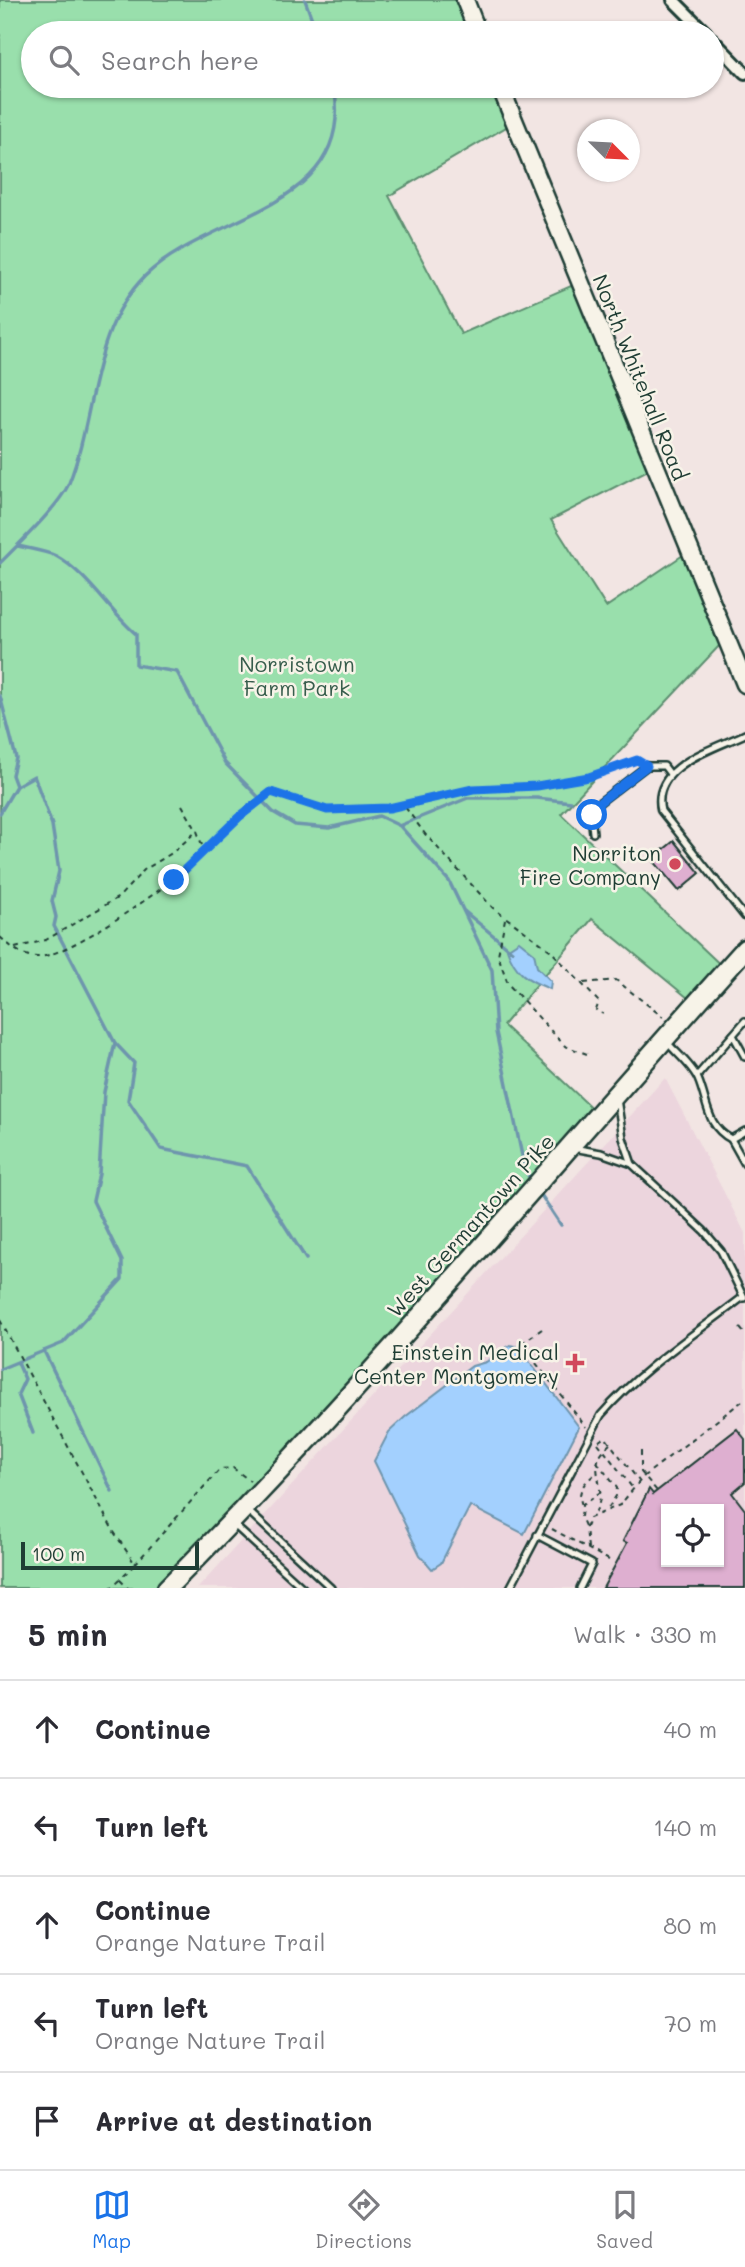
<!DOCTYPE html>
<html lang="en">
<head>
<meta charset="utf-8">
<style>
	:root { --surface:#fff; --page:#f7f7f7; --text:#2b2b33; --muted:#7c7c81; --line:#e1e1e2; --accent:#1a73e8 }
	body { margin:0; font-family:Mali,sans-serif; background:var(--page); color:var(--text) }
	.controls { position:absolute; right:21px; bottom:21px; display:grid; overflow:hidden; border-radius:0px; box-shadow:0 2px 5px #0004 }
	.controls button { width:63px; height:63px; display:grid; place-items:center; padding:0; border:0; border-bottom:2px solid var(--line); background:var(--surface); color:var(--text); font:35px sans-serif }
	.compass { position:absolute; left:577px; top:119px; width:63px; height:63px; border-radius:50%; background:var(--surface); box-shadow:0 2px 5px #0004; rotate:114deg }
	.scale { position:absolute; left:21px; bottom:18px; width:178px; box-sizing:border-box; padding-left:7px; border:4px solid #1f3d34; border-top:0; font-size:19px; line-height:24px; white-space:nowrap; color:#1f3d34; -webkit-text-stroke:5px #f7f3e8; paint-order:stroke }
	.stop { position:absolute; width:21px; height:21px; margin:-16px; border:5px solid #1a73e8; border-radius:50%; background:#fff }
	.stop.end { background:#1a73e8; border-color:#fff; box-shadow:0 2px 7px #0008 }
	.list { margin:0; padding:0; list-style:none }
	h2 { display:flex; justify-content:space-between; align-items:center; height:91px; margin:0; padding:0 28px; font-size:30px }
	h2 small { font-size:23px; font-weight:400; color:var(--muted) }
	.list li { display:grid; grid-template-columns:46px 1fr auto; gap:21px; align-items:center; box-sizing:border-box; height:98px; padding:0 28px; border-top:2px solid var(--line) }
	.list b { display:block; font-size:26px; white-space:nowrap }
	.list p { margin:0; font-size:23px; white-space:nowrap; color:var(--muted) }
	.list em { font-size:23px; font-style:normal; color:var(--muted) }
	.icon { flex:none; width:38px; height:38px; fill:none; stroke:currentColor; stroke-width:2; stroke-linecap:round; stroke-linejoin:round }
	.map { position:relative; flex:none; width:745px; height:1588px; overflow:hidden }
	.search { position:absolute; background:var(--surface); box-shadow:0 2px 5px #0004; left:21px; right:21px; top:21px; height:77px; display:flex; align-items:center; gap:18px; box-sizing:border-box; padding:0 24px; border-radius:38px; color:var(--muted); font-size:26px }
	.sheet { height:581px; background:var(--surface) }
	nav { display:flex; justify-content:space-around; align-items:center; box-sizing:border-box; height:98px; border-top:2px solid var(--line); background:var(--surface); font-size:19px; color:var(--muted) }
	nav a { display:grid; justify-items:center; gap:4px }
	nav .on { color:var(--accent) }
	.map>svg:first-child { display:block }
</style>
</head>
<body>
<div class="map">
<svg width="745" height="1588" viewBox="0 0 745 1588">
	<rect width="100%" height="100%" fill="#f2e5e3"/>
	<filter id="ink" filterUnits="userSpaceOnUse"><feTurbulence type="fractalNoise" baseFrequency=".0143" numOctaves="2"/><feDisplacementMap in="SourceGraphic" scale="14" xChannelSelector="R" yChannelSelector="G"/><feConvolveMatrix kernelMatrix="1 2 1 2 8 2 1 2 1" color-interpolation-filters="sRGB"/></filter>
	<g filter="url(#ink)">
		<path fill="#ecd5dd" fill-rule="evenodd" d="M665,1078L745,1233V1588H198ZM666,1509H719V1562H666Z"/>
		<polygon fill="#99dfac" stroke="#5c8e70" stroke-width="2" points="0,0 469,0 483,33 33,33 33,86 504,86 518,120 389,196 461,334 587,279 650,469 551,520 606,607 689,551 720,645 561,814 728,972 694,1003 592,919 503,1025 598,1114 164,1588 0,1588"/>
		<g fill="#a3d0fe" stroke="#6e95ad" stroke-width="2">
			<path d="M519,941L534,953L537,967L551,981L550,989C527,980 515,973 507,949Z"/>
			<polygon points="510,1345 518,1347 579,1427 524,1534 470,1506 441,1563 432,1569 420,1555 374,1461 389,1432 405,1417 472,1366 486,1362"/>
		</g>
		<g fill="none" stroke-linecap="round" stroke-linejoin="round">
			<g stroke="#6e95ad" stroke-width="3.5">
				<polyline points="305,0 317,33"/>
				<path d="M18,546C30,549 45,551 56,556C87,573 109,611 136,634V665L177,672L225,763L273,812L295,825L329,828L379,816L400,826L449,881L492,970L496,1032L525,1170L533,1183"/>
				<path d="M0,563C17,546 61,504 69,483C96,416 90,331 145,276C211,212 357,209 334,86"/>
				<polyline points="0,696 16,758 12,775 16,786 34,776 52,825 59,871 52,901 56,917 54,926 115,1043 104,1092 99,1174 93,1201 122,1261 122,1279 63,1343 0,1369"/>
				<polyline points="0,813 16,786"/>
				<polyline points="401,825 468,798 537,798 571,802"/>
				<polyline points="464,911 512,951"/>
				<polyline points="115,1043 134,1063 128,1100 161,1149 247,1166 306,1259"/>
				<polyline points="539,1192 561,1225"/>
				<polyline points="44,1351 112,1491"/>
				<polyline points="18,1363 25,1379 18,1394 33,1433"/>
			</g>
		</g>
		<g fill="#deafd0" stroke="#1f3d34" stroke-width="2" fill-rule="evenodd">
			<polygon points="674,841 700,873 679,891 652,859"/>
			<path d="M737,1429L745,1439V1482L732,1493L745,1510V1588H603L627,1543L623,1541L649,1489L653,1494ZM666,1509H719V1562H666Z"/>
		</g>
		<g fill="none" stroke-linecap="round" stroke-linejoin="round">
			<defs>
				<g id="lane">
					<path d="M745,734C714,749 650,766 661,811L745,917"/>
					<polyline points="593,833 591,815 600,802 647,766 664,766 670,774"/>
					<polyline points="733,1035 745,1057"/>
					<path d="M666,1041C675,1052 692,1065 698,1079C708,1102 706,1126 731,1139"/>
					<polyline points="697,1076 745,1021"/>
					<polyline points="617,1099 623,1138 632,1164"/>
					<polyline points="745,1131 731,1139 745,1164"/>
					<polyline points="573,1148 601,1153 632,1164 704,1231 721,1251 744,1298"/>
					<polyline points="246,1509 331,1588"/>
					<polyline points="234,1525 303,1588"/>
					<polyline points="537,1535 592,1564 580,1588"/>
					<path d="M510,1588L601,1415C642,1368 695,1334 743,1297"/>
				</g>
				<g id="street">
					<polyline points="673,0 706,33"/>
					<polyline points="712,39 745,73"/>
				</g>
				<g id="secondary">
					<polyline points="465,0 478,33"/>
					<polyline points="500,86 745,684"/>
				</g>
				<path id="primary" d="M167,1588C369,1384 553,1162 745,949"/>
			</defs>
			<use href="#lane" stroke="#1f3d34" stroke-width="10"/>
			<use href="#street" stroke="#1f3d34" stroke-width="16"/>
			<use href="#secondary" stroke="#1f3d34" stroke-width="21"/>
			<use href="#primary" stroke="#1f3d34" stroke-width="23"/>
			<g stroke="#1f3d34" stroke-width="2" stroke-dasharray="5 5" stroke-linecap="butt">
				<polyline points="182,805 197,831 204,851"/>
				<polyline points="405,807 473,789 537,786 589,777 637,760"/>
				<polyline points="505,919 498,955 508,984 565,1046 587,1054"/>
				<path d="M0,937C10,946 22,957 37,957C66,958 169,886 192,864C217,840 240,809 271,792L327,810L405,807L425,834L493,908L550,950L599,1002L596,1010L603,1014"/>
				<polyline points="15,948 46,940 119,897 144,870 172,853 197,831"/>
				<polyline points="584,983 616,980 663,1017"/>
				<polyline points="0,1320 114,1532 135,1564 111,1588"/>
				<polyline points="740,1328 745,1334"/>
				<polyline points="542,1329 521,1344 586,1427"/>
				<polyline points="599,1441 605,1437 639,1481"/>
				<polyline points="598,1443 634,1490"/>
				<polyline points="641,1451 641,1472 657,1491"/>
				<polyline points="597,1462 617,1488 616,1496 607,1510"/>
				<path d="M582,1505C576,1491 585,1481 597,1473"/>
				<path d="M595,1513C611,1484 582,1466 610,1444"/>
				<polyline points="585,1526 581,1517 582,1505 602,1491"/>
				<polyline points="552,1529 609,1560"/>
				<polyline points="588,1548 586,1527 590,1518 620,1505 644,1476 745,1399"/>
				<polyline points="135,1564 220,1469 233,1468 250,1481"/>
				<polyline points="120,1580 128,1588"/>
			</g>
			<use href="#lane" stroke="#f7f3e8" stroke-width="5"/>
			<use href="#street" stroke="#f7f3e8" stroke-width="10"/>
			<use href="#secondary" stroke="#f7f3e8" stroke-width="16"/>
			<use href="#primary" stroke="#f7f3e8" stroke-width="18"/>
		</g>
	</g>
	<g fill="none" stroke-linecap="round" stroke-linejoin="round" filter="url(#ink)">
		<polyline stroke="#1a73e8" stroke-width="9" points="174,880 239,817 271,792 327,810 389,808 473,789 537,786 589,777 637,760 647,766 600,802 592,815"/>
	</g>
	<g fill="#d1495b" stroke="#f7f3e8" stroke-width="2.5">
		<circle cx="675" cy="864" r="7"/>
		<path d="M571.5 1352.5h7v7h7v7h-7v7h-7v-7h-7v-7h7z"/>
	</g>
	<g text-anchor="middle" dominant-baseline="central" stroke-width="5" stroke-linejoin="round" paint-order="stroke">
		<g font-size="21" fill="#1f3d34" stroke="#f7f3e8">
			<text transform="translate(641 377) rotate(68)">North Whitehall Road</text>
			<text transform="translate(470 1225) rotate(-48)">West Germantown Pike</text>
		</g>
		<g font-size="21" fill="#375d4c" stroke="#f7f3e8">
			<text x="297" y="663">Norristown<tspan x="297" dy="24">Farm Park</tspan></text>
		</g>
		<g font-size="21" fill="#1f3d34" stroke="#f7f3e8" text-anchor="end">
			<text x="661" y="852">Norriton<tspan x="661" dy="24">Fire Company</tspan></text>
			<text x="559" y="1351">Einstein Medical<tspan x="559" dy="24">Center Montgomery</tspan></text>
		</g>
	</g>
</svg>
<div class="controls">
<button><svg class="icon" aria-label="locate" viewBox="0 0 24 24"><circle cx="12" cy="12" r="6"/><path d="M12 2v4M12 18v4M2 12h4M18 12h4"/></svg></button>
</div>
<svg class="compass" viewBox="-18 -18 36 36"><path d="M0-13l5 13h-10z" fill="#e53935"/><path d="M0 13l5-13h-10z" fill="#7c7c81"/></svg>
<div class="scale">100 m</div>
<div class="stop" style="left:592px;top:815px"></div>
<div class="stop end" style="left:174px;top:880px"></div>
<div class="search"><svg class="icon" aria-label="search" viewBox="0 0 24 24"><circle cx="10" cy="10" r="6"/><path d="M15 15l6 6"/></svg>Search here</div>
</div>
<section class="sheet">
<h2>5 min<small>Walk · 330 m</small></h2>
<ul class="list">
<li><svg class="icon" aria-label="ahead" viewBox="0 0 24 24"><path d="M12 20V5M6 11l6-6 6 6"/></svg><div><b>Continue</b></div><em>40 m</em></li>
<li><svg class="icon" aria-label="left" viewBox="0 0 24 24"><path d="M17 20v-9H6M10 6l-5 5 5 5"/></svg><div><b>Turn left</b></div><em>140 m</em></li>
<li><svg class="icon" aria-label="ahead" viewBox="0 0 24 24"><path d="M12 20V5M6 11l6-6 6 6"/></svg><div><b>Continue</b><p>Orange Nature Trail</p></div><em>80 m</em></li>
<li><svg class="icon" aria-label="left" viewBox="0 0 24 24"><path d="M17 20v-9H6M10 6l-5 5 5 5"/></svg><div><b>Turn left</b><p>Orange Nature Trail</p></div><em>70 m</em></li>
<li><svg class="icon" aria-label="arrive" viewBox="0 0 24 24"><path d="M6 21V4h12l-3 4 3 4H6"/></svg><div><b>Arrive at destination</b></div></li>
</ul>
</section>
<nav>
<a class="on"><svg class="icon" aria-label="map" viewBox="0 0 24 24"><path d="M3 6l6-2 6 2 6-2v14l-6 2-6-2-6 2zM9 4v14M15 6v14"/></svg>Map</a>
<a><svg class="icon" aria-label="directions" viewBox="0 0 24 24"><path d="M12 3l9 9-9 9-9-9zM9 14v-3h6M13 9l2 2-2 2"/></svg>Directions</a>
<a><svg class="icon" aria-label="saved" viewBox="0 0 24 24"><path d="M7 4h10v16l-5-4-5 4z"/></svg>Saved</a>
</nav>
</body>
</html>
